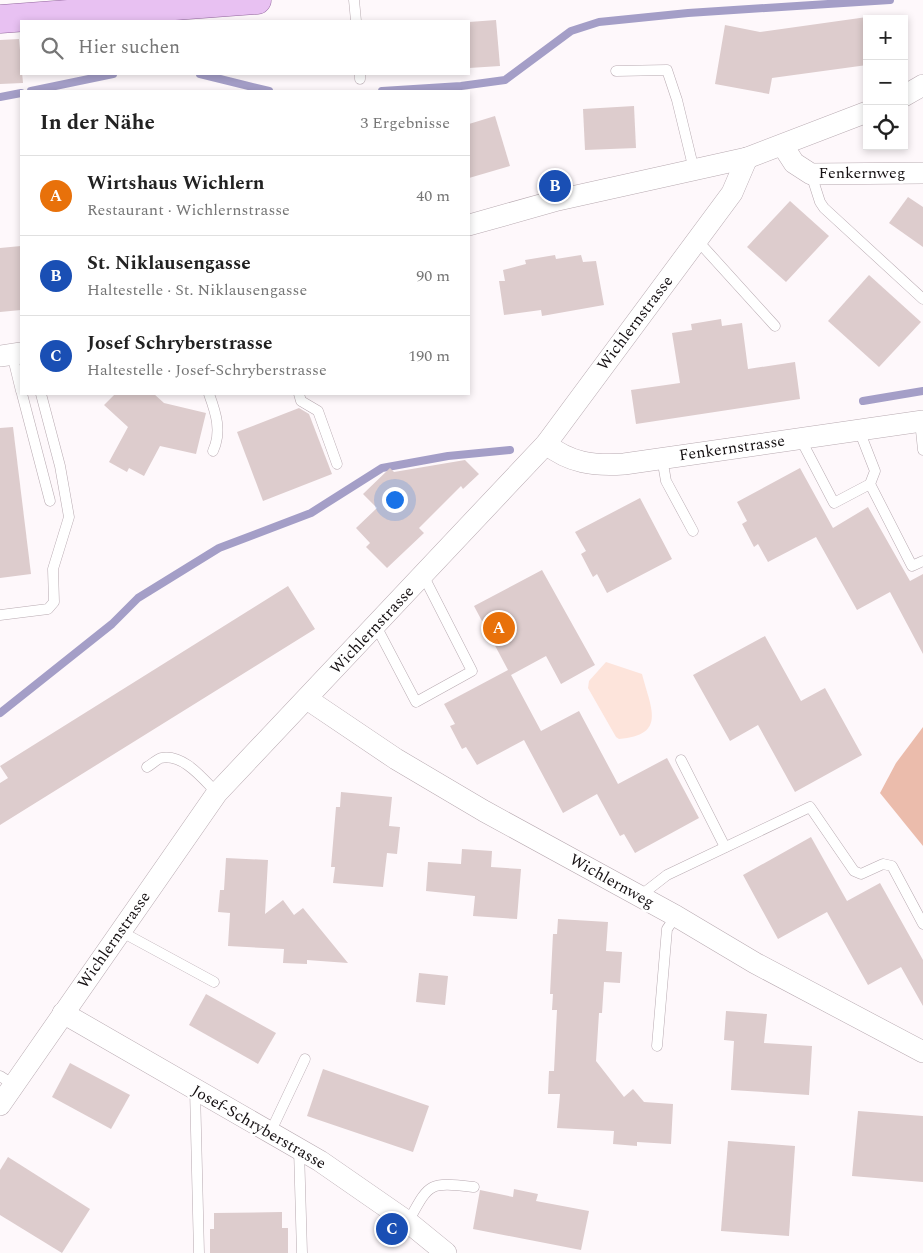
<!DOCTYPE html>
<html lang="de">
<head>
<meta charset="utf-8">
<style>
	:root { --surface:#fff; --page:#f6f6f6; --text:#222; --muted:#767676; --line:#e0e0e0; --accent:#697b2b }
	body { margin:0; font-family:Spectral,serif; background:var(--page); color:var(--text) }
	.controls { position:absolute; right:15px; top:15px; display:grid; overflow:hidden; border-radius:0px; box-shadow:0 2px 8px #0003 }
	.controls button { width:45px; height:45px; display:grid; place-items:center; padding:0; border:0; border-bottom:1px solid var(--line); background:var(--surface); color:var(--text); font:25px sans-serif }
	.you { position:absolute; left:394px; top:499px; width:18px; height:18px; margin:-12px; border:4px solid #fff; border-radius:50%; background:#1a73e8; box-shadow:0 0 0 8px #1a73e833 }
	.badge { display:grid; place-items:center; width:32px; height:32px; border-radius:50%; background:var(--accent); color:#fff; font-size:16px; font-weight:700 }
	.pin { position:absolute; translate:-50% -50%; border:2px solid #fff; box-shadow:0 1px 5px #0006 }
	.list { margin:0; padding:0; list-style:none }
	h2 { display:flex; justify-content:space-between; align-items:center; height:65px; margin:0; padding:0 20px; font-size:21px }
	h2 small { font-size:16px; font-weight:400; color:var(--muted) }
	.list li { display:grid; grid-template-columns:32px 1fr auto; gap:15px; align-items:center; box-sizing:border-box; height:80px; padding:0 20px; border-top:1px solid var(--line) }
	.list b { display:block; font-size:19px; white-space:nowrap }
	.list p { margin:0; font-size:16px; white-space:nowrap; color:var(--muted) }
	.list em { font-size:16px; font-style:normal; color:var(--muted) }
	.icon { flex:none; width:28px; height:28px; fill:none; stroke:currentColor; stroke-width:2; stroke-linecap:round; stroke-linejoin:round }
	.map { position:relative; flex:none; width:923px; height:1253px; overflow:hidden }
	.search { position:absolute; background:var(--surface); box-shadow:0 2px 8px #0003; left:20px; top:20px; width:450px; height:55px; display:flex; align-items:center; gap:12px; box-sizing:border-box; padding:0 18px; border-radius:0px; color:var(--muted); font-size:19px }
	.panel { position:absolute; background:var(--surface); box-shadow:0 2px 8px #0003; left:20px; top:90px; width:450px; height:305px; border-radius:0px }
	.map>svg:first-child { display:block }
</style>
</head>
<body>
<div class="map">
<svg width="923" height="1253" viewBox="0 0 923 1253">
	<rect width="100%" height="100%" fill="#fef8fb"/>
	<path fill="#fde4db" d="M606,662L642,674C651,709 667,735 619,739L616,737L588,688L589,681Z"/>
	<polygon fill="#ebbcac" points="923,727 923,846 880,793 896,763"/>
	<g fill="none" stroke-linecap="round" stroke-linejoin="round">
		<g stroke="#a49ec7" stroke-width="8">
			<polyline points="200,74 269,91"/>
			<polyline points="31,91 113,74"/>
			<polyline points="382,91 461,86 505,80 571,31 599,22 688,13 890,0"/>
			<polyline points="0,97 21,93"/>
			<polyline points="863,401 923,391"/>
			<polyline points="0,713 112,624 138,598 219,548 311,513 382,468 448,456 510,450"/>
		</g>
	</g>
	<g fill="#ddcccd">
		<polygon points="867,17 867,65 772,78 769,94 715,84 725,25 760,32"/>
		<polygon points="496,20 500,66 469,68 469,22"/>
		<polygon points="19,39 23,83 0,84 0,40"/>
		<polygon points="634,106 636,148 585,150 583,109"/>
		<polygon points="495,116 510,166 469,178 469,124"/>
		<polygon points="908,197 923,207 923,247 889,223"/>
		<polygon points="790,201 829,236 786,282 747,247"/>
		<polygon points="21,246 21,310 0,312 0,248"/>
		<polygon points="555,255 556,259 581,255 583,262 596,261 604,305 542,316 541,310 504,315 499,281 505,281 503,270 526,264 525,260"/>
		<polygon points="869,275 921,322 879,367 828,321"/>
		<polygon points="721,319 722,326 742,323 748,369 795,362 800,399 636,424 631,390 680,383 672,333 692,330 691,324"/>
		<polygon points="115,394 154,394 164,403 206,413 196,454 160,446 144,476 129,468 127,472 109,462 128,427 104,405"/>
		<polygon points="299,408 309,414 332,474 263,501 237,432"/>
		<polygon points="13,427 31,574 0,578 0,428"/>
		<polygon points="465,460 479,474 463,489 461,486 419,528 424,533 387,568 366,547 370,543 356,528 377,508 363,494 390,468 394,472"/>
		<polygon points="800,468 833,528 868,507 910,581 923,574 923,654 890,592 857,610 816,537 768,562 758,544 754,547 742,524 747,521 737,502"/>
		<polygon points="640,498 672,559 607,593 597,574 593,577 581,554 586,551 575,532"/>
		<polygon points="542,570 595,665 561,684 546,656 511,675 541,731 579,711 618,784 667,758 699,818 635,853 624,834 620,836 597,794 563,813 524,740 477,765 466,747 462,749 450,726 455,724 444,704 508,670 474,606"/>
		<polygon points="288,586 315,629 0,825 0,783 8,778 0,766"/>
		<polygon points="765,636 801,701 825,688 862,755 795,792 758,725 730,741 693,675"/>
		<polygon points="341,792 392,797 389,826 400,827 397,854 387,853 383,887 333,883 335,867 331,867 336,807 340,807"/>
		<polygon points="811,837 847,901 880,883 923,960 923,1006 901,967 868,985 827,912 778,939 743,875"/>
		<polygon points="462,849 492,851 491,867 521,869 517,919 473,916 475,896 426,891 428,862 461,864"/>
		<polygon points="226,858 268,860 265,914 283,900 294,915 303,908 348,963 307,960 307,964 283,963 284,949 228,946 230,913 218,912 220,890 224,890"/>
		<polygon points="558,919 608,922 606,951 622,952 620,983 604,982 602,1013 599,1013 596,1061 624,1097 633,1089 644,1102 673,1104 671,1144 637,1142 637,1146 613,1144 614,1131 557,1128 560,1094 548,1094 549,1071 554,1071 557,1010 552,1010 553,994 550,994 553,934 557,934"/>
		<polygon points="419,973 448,976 445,1005 416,1002"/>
		<polygon points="206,994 276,1033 258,1064 189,1025"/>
		<polygon points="726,1011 767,1014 764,1043 812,1046 809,1095 731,1090 734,1041 724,1040"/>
		<polygon points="70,1063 130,1095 111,1129 52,1097"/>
		<polygon points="323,1069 429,1106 413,1152 307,1116"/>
		<polygon points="858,1111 923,1116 923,1182 852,1176"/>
		<polygon points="728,1141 795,1146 789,1236 721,1231"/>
		<polygon points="8,1157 90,1209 62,1253 0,1215 0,1170"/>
		<polygon points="514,1189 538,1194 536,1201 589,1211 581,1250 473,1229 480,1190 513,1197"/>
		<polygon points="282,1212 282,1228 288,1228 288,1253 210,1253 210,1229 214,1229 214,1213"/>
	</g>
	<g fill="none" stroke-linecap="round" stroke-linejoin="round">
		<defs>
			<g id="service">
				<polyline points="354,0 356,21"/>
				<polyline points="616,71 667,70 677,100 694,170"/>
				<polyline points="360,74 360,79"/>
				<polyline points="811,174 820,202 824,208 923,299"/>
				<polyline points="697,240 775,326"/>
				<polyline points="12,354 21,391"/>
				<polyline points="22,394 50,501"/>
				<path d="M209,394C216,413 222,432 213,451"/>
				<polyline points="299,394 301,401 318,411 337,464"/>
				<polyline points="920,421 923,450"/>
				<polyline points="859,430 875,471 870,484 912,566 923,561"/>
				<polyline points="800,438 834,503 870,484"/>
				<polyline points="662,458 666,481 693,531"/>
				<polyline points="0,615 48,609 54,602 53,569 69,517 60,466 41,394"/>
				<polyline points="376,626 416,702 472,671 423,575"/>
				<polyline points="681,760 725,847"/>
				<path d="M147,767C151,765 157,759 161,758C183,753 203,779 217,793"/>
				<polyline points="640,896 667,875 810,807 854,871 861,874 883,864 892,866 923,924"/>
				<polyline points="120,931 214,982"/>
				<polyline points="657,1046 667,929 676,916"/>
				<polyline points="0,1076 14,1085"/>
				<polyline points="195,1089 199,1253"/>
				<polyline points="270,1133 305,1059"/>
				<polyline points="299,1149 302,1253"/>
				<path d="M408,1222C430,1182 428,1182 474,1187"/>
			</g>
			<g id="minor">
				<polyline points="904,96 923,85"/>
				<polyline points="783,146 794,163 811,174 923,173"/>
				<polyline points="469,225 558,200 747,158 867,112"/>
				<polyline points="0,356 21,353"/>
				<path d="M546,444C570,463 593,466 624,464L923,421"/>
				<polyline points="307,699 396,759 484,811 676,916 755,963 923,1052"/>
				<polyline points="63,1013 320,1161 408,1222 446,1253"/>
				<polyline points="0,1105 217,793 546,444 732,193 747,158"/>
			</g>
			<polyline id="primary" points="0,19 257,0"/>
		</defs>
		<use href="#service" stroke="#b8aab1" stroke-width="11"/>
		<use href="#minor" stroke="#b8aab1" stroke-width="22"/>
		<use href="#primary" stroke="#93679e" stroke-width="29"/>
		<use href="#service" stroke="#fff" stroke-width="10"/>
		<use href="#minor" stroke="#fff" stroke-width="21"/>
		<use href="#primary" stroke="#e8c1f2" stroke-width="28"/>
	</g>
	<g text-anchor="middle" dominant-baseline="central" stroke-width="5" stroke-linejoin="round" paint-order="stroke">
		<g font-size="16" fill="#140f11" stroke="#fff">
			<text x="862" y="173">Fenkernweg</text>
			<text transform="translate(635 323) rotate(-53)">Wichlernstrasse</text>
			<text transform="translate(732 448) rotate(-8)">Fenkernstrasse</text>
			<text transform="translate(372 630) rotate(-47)">Wichlernstrasse</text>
			<text transform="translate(612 881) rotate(29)">Wichlernweg</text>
			<text transform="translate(114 940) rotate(-55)">Wichlernstrasse</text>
			<text transform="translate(259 1127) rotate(30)">Josef-Schryberstrasse</text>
		</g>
	</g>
</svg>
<div class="controls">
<button>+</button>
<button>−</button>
<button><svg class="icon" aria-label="locate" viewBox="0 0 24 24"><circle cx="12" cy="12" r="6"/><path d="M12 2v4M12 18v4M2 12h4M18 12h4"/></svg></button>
</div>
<div class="you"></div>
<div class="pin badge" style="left:499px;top:628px;background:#e8710a">A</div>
<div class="pin badge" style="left:555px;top:186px;background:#1a4fb4">B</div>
<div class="pin badge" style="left:392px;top:1229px;background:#1a4fb4">C</div>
<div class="search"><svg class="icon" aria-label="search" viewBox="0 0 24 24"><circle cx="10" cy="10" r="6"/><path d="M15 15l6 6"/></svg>Hier suchen</div>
<section class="panel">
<h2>In der Nähe<small>3 Ergebnisse</small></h2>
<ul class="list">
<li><span class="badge" style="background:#e8710a">A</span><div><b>Wirtshaus Wichlern</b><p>Restaurant · Wichlernstrasse</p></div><em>40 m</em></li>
<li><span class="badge" style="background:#1a4fb4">B</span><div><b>St. Niklausengasse</b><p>Haltestelle · St. Niklausengasse</p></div><em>90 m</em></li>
<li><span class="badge" style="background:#1a4fb4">C</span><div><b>Josef Schryberstrasse</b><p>Haltestelle · Josef-Schryberstrasse</p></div><em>190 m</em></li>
</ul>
</section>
</div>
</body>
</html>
